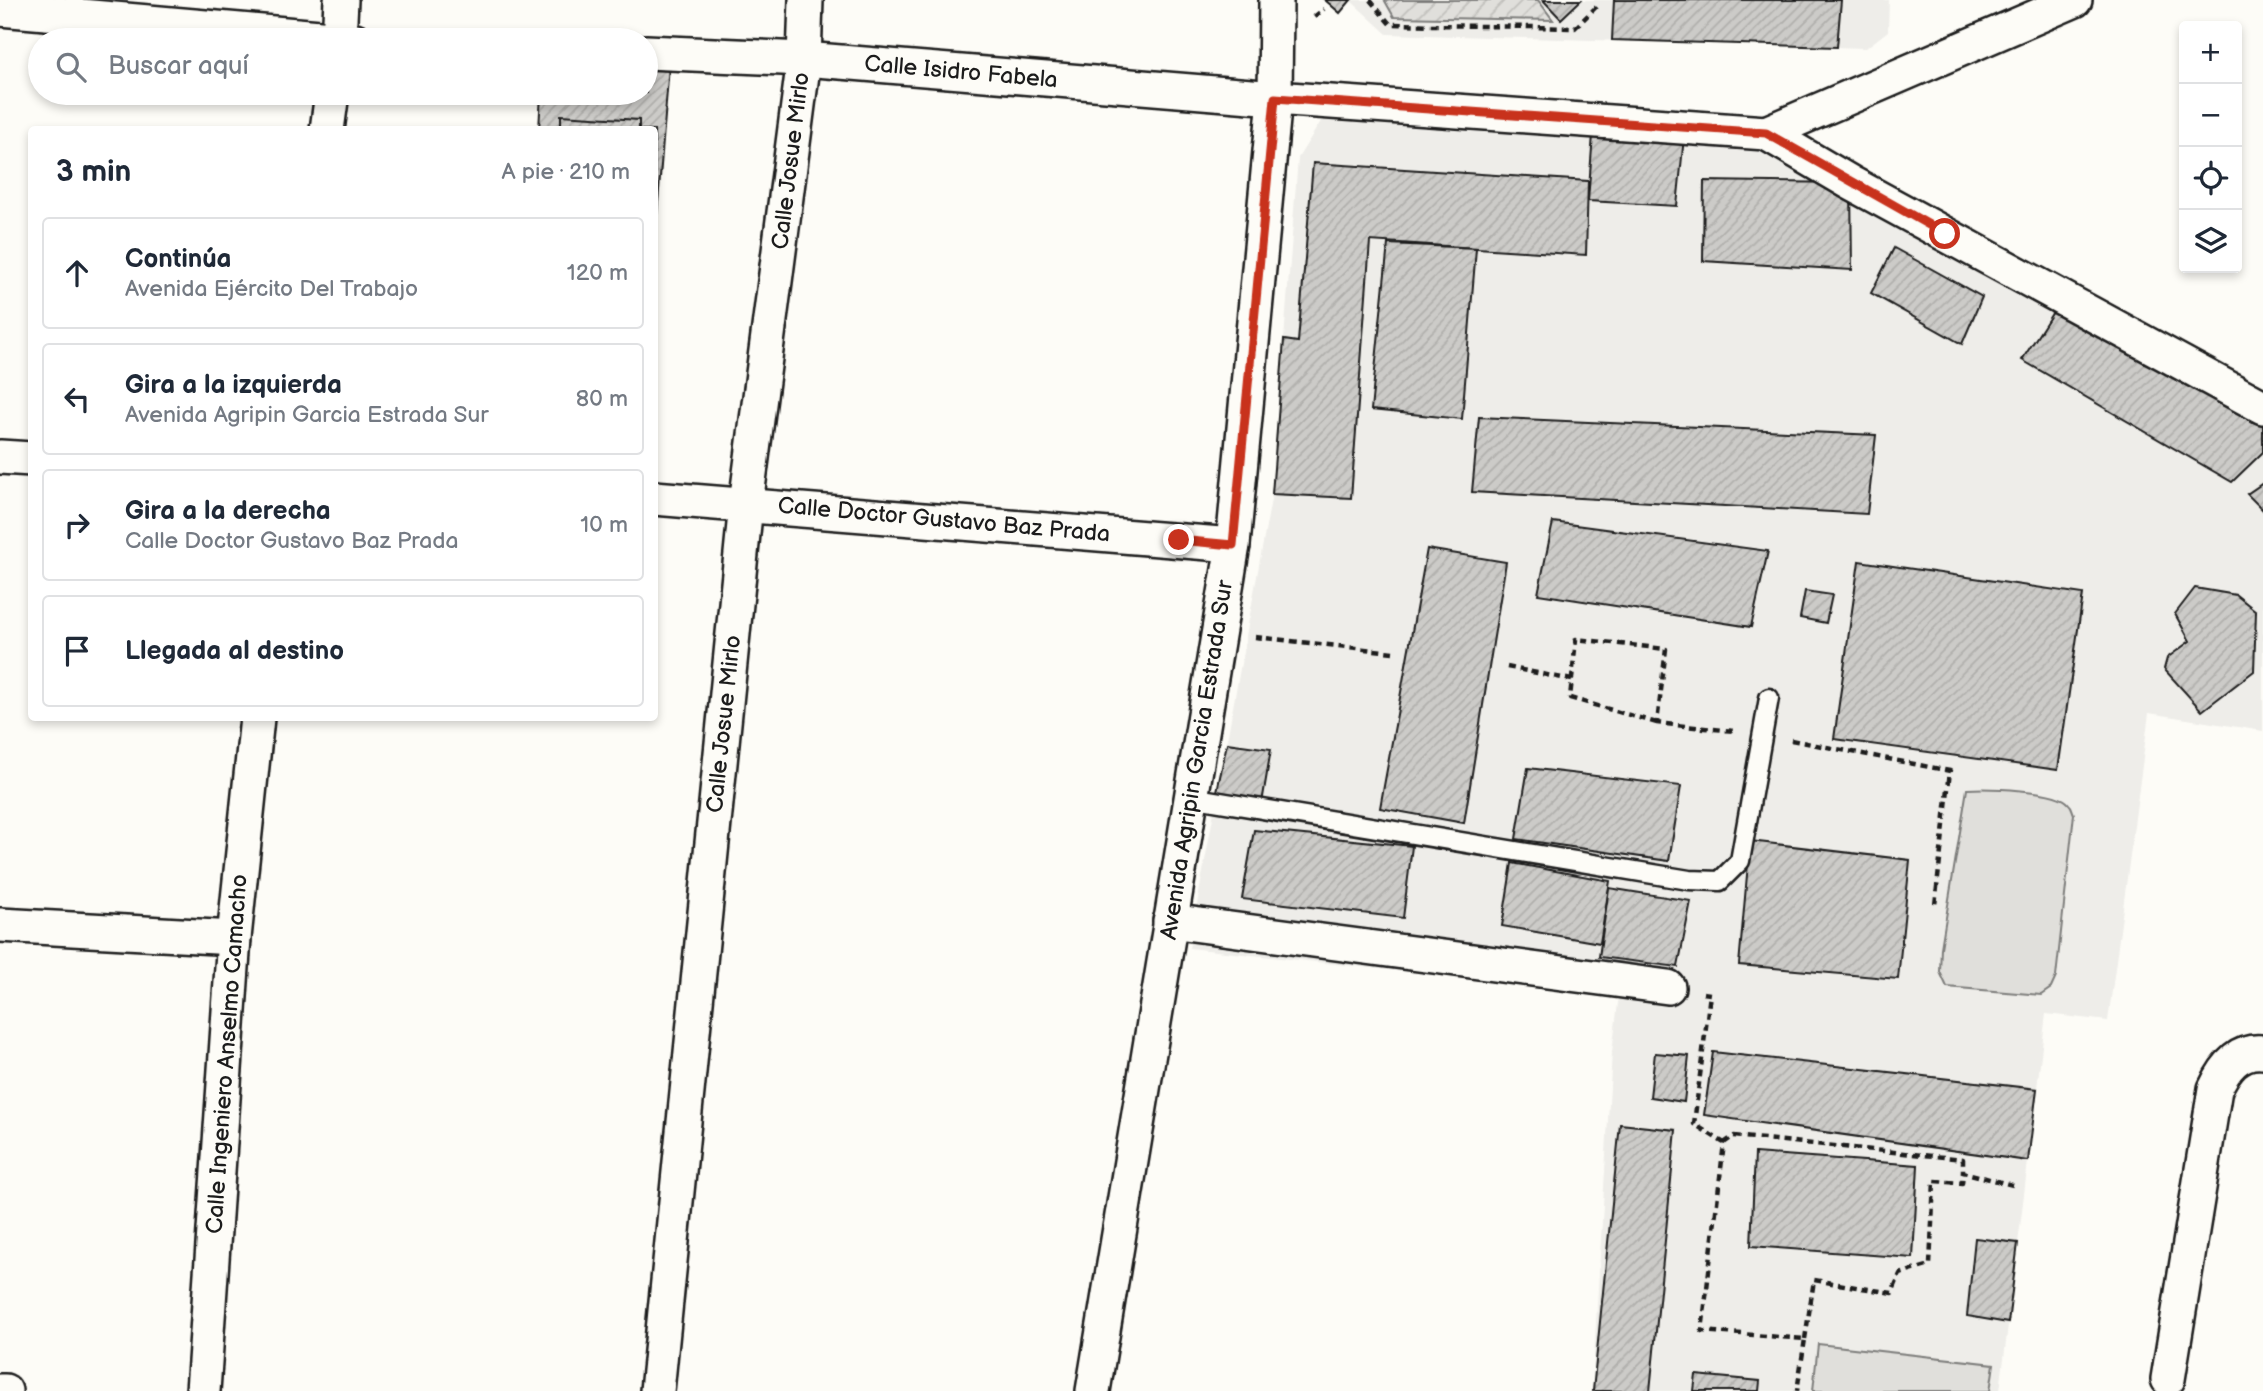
<!DOCTYPE html>
<html lang="es">
<head>
<meta charset="utf-8">
<style>
	:root { --surface:#fff; --page:#f2f2f3; --text:#1f2937; --muted:#747a83; --line:#e0e1e3 }
	body { margin:0; font-family:"Balsamiq Sans",sans-serif; background:var(--page); color:var(--text) }
	.controls { position:absolute; right:21px; top:21px; display:grid; overflow:hidden; border-radius:7px; box-shadow:0 4px 10px #0003 }
	.controls button { width:63px; height:63px; display:grid; place-items:center; padding:0; border:0; border-bottom:2px solid var(--line); background:var(--surface); color:var(--text); font:35px sans-serif }
	.stop { position:absolute; width:21px; height:21px; margin:-16px; border:5px solid #c8321e; border-radius:50%; background:#fff }
	.stop.end { background:#c8321e; border-color:#fff; box-shadow:0 2px 7px #0008 }
	.list { margin:0; padding:0; list-style:none }
	h2 { display:flex; justify-content:space-between; align-items:center; height:91px; margin:0; padding:0 28px; font-size:30px }
	h2 small { font-size:23px; font-weight:400; color:var(--muted) }
	.list li { display:grid; grid-template-columns:46px 1fr auto; gap:21px; align-items:center; box-sizing:border-box; height:112px; margin:0 14px 14px; padding:0 14px; border:2px solid var(--line); border-radius:7px }
	.list b { display:block; font-size:26px; white-space:nowrap }
	.list p { margin:0; font-size:23px; white-space:nowrap; color:var(--muted) }
	.list em { font-size:23px; font-style:normal; color:var(--muted) }
	.icon { flex:none; width:38px; height:38px; fill:none; stroke:currentColor; stroke-width:2; stroke-linecap:round; stroke-linejoin:round }
	.map { position:relative; flex:none; width:2263px; height:1391px; overflow:hidden }
	.search { position:absolute; background:var(--surface); box-shadow:0 4px 10px #0003; left:28px; top:28px; width:630px; height:77px; display:flex; align-items:center; gap:18px; box-sizing:border-box; padding:0 24px; border-radius:38px; color:var(--muted); font-size:26px }
	.panel { position:absolute; background:var(--surface); box-shadow:0 4px 10px #0003; left:28px; top:126px; width:630px; height:595px; border-radius:7px }
	.map>svg:first-child { display:block }
</style>
</head>
<body>
<div class="map">
<svg width="2263" height="1391" viewBox="0 0 2263 1391">
	<defs>
		<pattern id="garden-furrows" width="10" height="10" patternUnits="userSpaceOnUse" patternTransform="scale(1.75)"><rect width="10" height="10" fill="#e0dfdb"/><path d="M-1 1l2-2M0 10L10 0M9 11l2-2" fill="none" stroke="#c0bfbb"/></pattern>
		<pattern id="building-hatch" width="6" height="6" patternUnits="userSpaceOnUse" patternTransform="scale(1.75)"><rect width="6" height="6" fill="#cccbc8"/><path d="M-1 1l2-2M0 6l6-6M5 7l2-2" fill="none" stroke="#afaeab"/></pattern>
	</defs>
	<rect width="100%" height="100%" fill="#fdfcf7"/>
	<filter id="ink" filterUnits="userSpaceOnUse"><feTurbulence type="fractalNoise" baseFrequency=".0143" numOctaves="2"/><feDisplacementMap in="SourceGraphic" scale="14" xChannelSelector="R" yChannelSelector="G"/><feConvolveMatrix kernelMatrix="1 2 1 2 8 2 1 2 1" color-interpolation-filters="sRGB"/></filter>
	<g filter="url(#ink)">
		<g fill="#eeede9">
			<polygon points="1350,0 1889,0 1888,31 1866,48 1387,34"/>
			<polygon points="1333,102 1766,133 2263,407 2263,731 2149,713 2108,1021 2046,1014 2000,1391 1592,1391 1612,1052 1619,995 1189,948 1272,494 1298,158"/>
		</g>
		<polygon fill="url(#garden-furrows)" stroke="#7e7e7c" stroke-width="2" points="1391,0 1538,0 1553,20 1394,17 1385,1"/>
		<g fill="#e0dfdb" stroke="#7e7e7c" stroke-width="2">
			<path d="M1967,789C1986,788 2058,789 2069,804C2072,806 2072,810 2074,814L2056,977L2051,988L2041,995L1947,987L1940,972L1941,948Z"/>
			<polygon points="1818,1344 1994,1364 1990,1391 1813,1391"/>
		</g>
		<g fill="url(#building-hatch)" stroke="#1c1c1c" stroke-width="2">
			<polygon points="1325,0 1351,0 1340,13"/>
			<polygon points="1543,0 1581,0 1561,19"/>
			<polygon points="1614,0 1841,0 1837,47 1612,40"/>
			<polygon points="646,52 670,53 655,240 654,130 539,130 541,93 646,93"/>
			<polygon points="561,115 639,120 639,130 561,130"/>
			<polygon points="1594,121 1685,127 1677,206 1588,201"/>
			<polygon points="1313,163 1588,181 1586,255 1370,241 1351,498 1272,494 1284,340 1298,342"/>
			<polygon points="1704,181 1851,183 1852,270 1703,261"/>
			<polygon points="1388,244 1476,248 1462,419 1371,410"/>
			<polygon points="1894,248 1982,297 1962,344 1871,293"/>
			<polygon points="2062,298 2263,407 2263,452 2232,482 2022,360"/>
			<polygon points="1479,417 1876,435 1867,514 1472,492"/>
			<polygon points="2263,483 2263,510 2247,494"/>
			<polygon points="1553,522 1768,551 1751,627 1538,594"/>
			<polygon points="1427,549 1506,562 1464,823 1380,808"/>
			<polygon points="1859,561 2083,594 2058,770 1834,739"/>
			<polygon points="2195,588 2236,595 2256,611 2254,671 2202,711 2164,669 2167,658 2190,641 2175,614"/>
			<polygon points="1805,591 1832,595 1826,623 1800,618"/>
			<polygon points="1227,743 1271,749 1261,809 1215,801"/>
			<polygon points="1528,768 1681,786 1669,861 1516,839"/>
			<polygon points="1254,830 1412,846 1403,918 1242,899"/>
			<polygon points="1750,841 1910,860 1898,979 1739,965"/>
			<polygon points="1512,863 1610,881 1600,943 1502,926"/>
			<polygon points="1609,888 1691,901 1678,967 1599,957"/>
			<polygon points="1713,1052 2037,1089 2028,1161 1704,1115"/>
			<polygon points="1655,1053 1689,1056 1684,1102 1650,1097"/>
			<polygon points="1620,1124 1676,1130 1650,1391 1593,1391"/>
			<polygon points="1755,1153 1918,1165 1913,1258 1751,1246"/>
			<polygon points="1975,1238 2018,1243 2008,1323 1967,1316"/>
			<polygon points="1696,1375 1760,1381 1759,1391 1694,1391"/>
		</g>
		<g fill="none" stroke-linecap="round" stroke-linejoin="round">
			<defs>
				<polyline id="service" points="1190,797 1689,880 1720,881 1740,861 1769,698"/>
				<g id="minor">
					<polyline points="0,9 355,40"/>
					<polyline points="339,40 341,0"/>
					<polyline points="646,52 804,59 1275,98 1766,133 1851,183 2263,407"/>
					<polyline points="327,130 332,93"/>
					<polyline points="1766,133 2075,0"/>
					<polyline points="0,457 32,459"/>
					<polyline points="654,498 1233,545"/>
					<polyline points="1170,921 1668,987"/>
					<polyline points="0,925 234,938"/>
					<path d="M2168,1379L2215,1089C2224,1069 2238,1049 2263,1052"/>
					<polyline points="0,1391 5,1391"/>
					<polyline points="203,1391 234,938 257,718"/>
					<polyline points="657,1391 746,504 804,59 806,0"/>
					<polyline points="1093,1391 1233,545 1275,98 1276,0"/>
				</g>
			</defs>
			<use href="#service" stroke="#1c1c1c" stroke-width="23"/>
			<use href="#minor" stroke="#1c1c1c" stroke-width="38"/>
			<g stroke="#1c1c1c" stroke-width="4.5" stroke-dasharray="7 5" stroke-linecap="butt">
				<polyline points="1370,0 1390,24 1575,28 1596,7"/>
				<polyline points="1314,17 1324,9"/>
				<polyline points="1255,637 1393,652"/>
				<polyline points="1507,667 1572,680"/>
				<polyline points="1657,723 1570,698 1576,639 1666,649 1657,723 1734,731"/>
				<polyline points="1791,740 1950,771 1935,905"/>
				<polyline points="1703,993 1710,994 1694,1124 1724,1143 1702,1331 1805,1339 1797,1391"/>
				<polyline points="1724,1143 1734,1136 1963,1159 1963,1172 2016,1186"/>
				<polyline points="1805,1339 1814,1280 1892,1293 1900,1274 1930,1265 1934,1181 1962,1183 1963,1172"/>
			</g>
			<use href="#service" stroke="#fdfcf7" stroke-width="18"/>
			<use href="#minor" stroke="#fdfcf7" stroke-width="33"/>
		</g>
	</g>
	<g fill="none" stroke-linecap="round" stroke-linejoin="round" filter="url(#ink)">
		<polyline stroke="#c8321e" stroke-width="9" points="1179,540 1233,545 1275,98 1766,133 1945,234"/>
	</g>
	<g text-anchor="middle" dominant-baseline="central" stroke-width="5" stroke-linejoin="round" paint-order="stroke">
		<g font-size="23" fill="#1c1c1c" stroke="#fdfcf7">
			<text transform="translate(961 72) rotate(5)">Calle Isidro Fabela</text>
			<text transform="translate(791 161) rotate(-83)">Calle Josue Mirlo</text>
			<text transform="translate(944 520) rotate(5)">Calle Doctor Gustavo Baz Prada</text>
			<text transform="translate(724 724) rotate(-84)">Calle Josue Mirlo</text>
			<text transform="translate(1197 760) rotate(-81)">Avenida Agripin Garcia Estrada Sur</text>
			<text transform="translate(227 1054) rotate(-86)">Calle Ingeniero Anselmo Camacho</text>
		</g>
	</g>
</svg>
<div class="controls">
<button>+</button>
<button>−</button>
<button><svg class="icon" aria-label="locate" viewBox="0 0 24 24"><circle cx="12" cy="12" r="6"/><path d="M12 2v4M12 18v4M2 12h4M18 12h4"/></svg></button>
<button><svg class="icon" aria-label="layers" viewBox="0 0 24 24"><path d="M12 4l9 5-9 5-9-5zM3 14l9 5 9-5"/></svg></button>
</div>
<div class="stop" style="left:1945px;top:234px"></div>
<div class="stop end" style="left:1179px;top:540px"></div>
<div class="search"><svg class="icon" aria-label="search" viewBox="0 0 24 24"><circle cx="10" cy="10" r="6"/><path d="M15 15l6 6"/></svg>Buscar aquí</div>
<section class="panel">
<h2>3 min<small>A pie · 210 m</small></h2>
<ul class="list">
<li><svg class="icon" aria-label="ahead" viewBox="0 0 24 24"><path d="M12 20V5M6 11l6-6 6 6"/></svg><div><b>Continúa</b><p>Avenida Ejército Del Trabajo</p></div><em>120 m</em></li>
<li><svg class="icon" aria-label="left" viewBox="0 0 24 24"><path d="M17 20v-9H6M10 6l-5 5 5 5"/></svg><div><b>Gira a la izquierda</b><p>Avenida Agripin Garcia Estrada Sur</p></div><em>80 m</em></li>
<li><svg class="icon" aria-label="right" viewBox="0 0 24 24"><path d="M7 20v-9h11M14 6l5 5-5 5"/></svg><div><b>Gira a la derecha</b><p>Calle Doctor Gustavo Baz Prada</p></div><em>10 m</em></li>
<li><svg class="icon" aria-label="arrive" viewBox="0 0 24 24"><path d="M6 21V4h12l-3 4 3 4H6"/></svg><div><b>Llegada al destino</b></div></li>
</ul>
</section>
</div>
</body>
</html>
